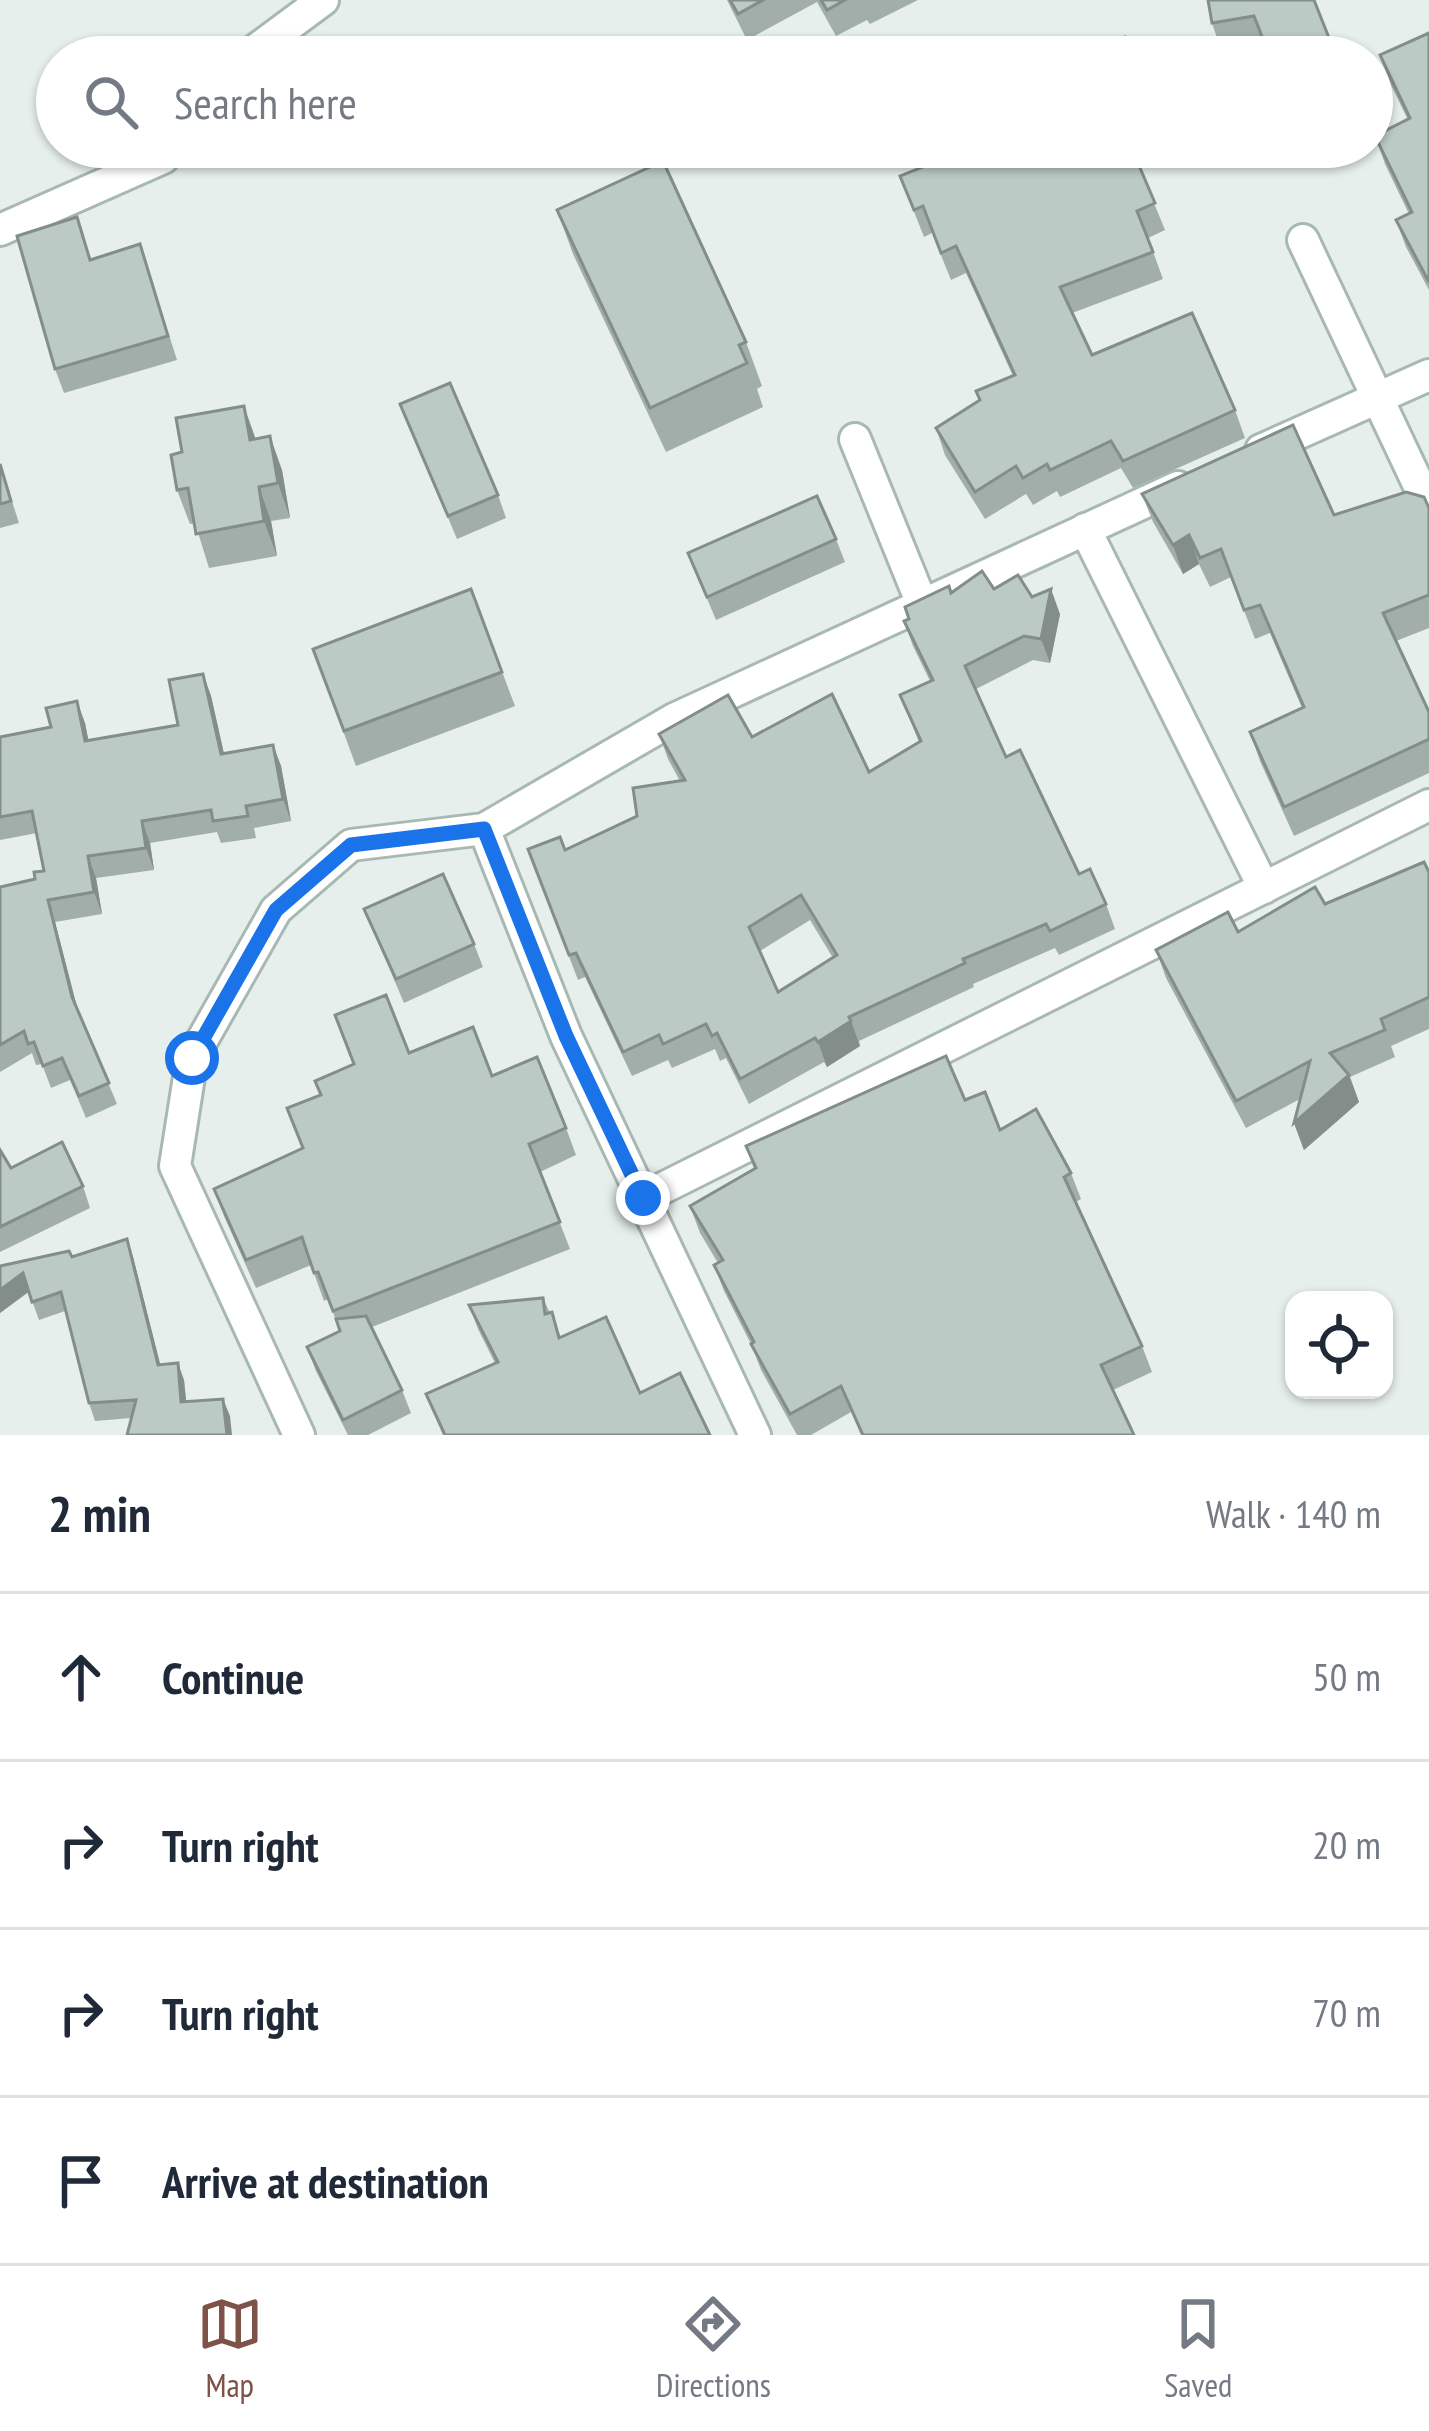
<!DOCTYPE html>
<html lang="en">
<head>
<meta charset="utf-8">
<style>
	:root { --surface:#fff; --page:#f2f2f3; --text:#1f2937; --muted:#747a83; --line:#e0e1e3; --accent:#7f5249 }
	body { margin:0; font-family:"PT Sans Narrow",sans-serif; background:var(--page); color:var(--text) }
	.controls { position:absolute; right:36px; bottom:36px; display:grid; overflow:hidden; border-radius:24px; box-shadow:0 3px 9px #0004 }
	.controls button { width:108px; height:108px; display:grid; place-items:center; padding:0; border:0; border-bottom:3px solid var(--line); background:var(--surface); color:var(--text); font:60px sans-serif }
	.stop { position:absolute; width:36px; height:36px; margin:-27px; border:9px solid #1a73e8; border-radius:50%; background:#fff }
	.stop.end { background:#1a73e8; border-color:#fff; box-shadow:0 3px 12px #0008 }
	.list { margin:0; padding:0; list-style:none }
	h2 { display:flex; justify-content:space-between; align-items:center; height:156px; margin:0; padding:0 48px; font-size:51px }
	h2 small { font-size:39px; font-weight:400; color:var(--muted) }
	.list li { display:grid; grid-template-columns:78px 1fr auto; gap:36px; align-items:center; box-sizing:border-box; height:168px; padding:0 48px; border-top:3px solid var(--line) }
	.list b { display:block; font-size:45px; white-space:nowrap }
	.list em { font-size:39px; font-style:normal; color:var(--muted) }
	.icon { flex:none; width:66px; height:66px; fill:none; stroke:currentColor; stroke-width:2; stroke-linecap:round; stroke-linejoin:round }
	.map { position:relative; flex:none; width:1429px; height:1435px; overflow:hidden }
	.search { position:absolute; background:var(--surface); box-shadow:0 3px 9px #0004; left:36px; right:36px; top:36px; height:132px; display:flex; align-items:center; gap:30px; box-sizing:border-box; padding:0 42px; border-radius:66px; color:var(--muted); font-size:45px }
	.sheet { height:828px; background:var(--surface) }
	nav { display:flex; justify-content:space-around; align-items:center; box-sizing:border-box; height:168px; border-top:3px solid var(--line); background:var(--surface); font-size:33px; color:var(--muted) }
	nav a { display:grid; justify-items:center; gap:6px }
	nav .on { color:var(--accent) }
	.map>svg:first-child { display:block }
</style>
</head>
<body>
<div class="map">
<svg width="1429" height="1435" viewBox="0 0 1429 1435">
	<rect width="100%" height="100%" fill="#e6efeb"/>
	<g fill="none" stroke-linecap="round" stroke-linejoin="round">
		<defs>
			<g id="street">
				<polyline points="246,57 323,0"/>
				<polyline points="0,230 163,158 167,147"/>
				<polyline points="1303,240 1429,507"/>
				<polyline points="855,439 922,604"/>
				<polyline points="1261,450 1429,375"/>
				<polyline points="1085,529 1264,888"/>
				<polyline points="484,829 566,1036 755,1435"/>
				<polyline points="643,1198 1429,805"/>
				<polyline points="299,1435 175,1166 192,1058 276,910 351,845 484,829 674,719 1178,487"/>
			</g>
		</defs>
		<use href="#street" stroke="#a8b8b2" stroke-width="36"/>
		<use href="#street" stroke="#fff" stroke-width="30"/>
	</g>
	<g fill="#a1aea9" fill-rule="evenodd">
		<polygon points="727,0 918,0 870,24 867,20 836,36 817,2 747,40"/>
		<polygon points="1314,0 1336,57 1269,57 1261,37 1219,44 1212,23"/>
		<polygon points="1429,33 1429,290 1406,247 1396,220 1409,214 1385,164 1375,136 1408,120 1390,83 1380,55"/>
		<polygon points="945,147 1150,147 1134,154 1165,230 1148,238 1163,279 1072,313 1092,355 1235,410 1245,438 1133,488 1121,468 1060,497 1057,491 1033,505 1026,494 985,519 945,455 936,428 980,401 1013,376 966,273 951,280 932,233 924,237 900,176 949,156"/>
		<polygon points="557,210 746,342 762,386 757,389 763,407 666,452 573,254"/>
		<polygon points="140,244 177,360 64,393 55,369 91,259"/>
		<polygon points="400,404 498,495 506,518 457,539"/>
		<polygon points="256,439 282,470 290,518 271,521 277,556 209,568 195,523 190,524 177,490"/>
		<polygon points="0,464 19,523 0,528"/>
		<polygon points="1142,494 1334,515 1429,508 1429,628 1396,641 1429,712 1429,773 1294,836 1260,761 1250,732 1302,708 1270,633 1255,639 1231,577 1210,587 1199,564 1183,574 1153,522"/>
		<polygon points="836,539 845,562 716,620 688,553"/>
		<polygon points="471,589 515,706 356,766 313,649"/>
		<path d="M994,589L1032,597L1060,614L1050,663L1033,660L976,689L1006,757L1079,874L1106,904L1115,929L1059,955L1055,948L973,984L974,987L859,1041L860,1046L827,1067L824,1062L749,1104L726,1058L720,1061L715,1049L672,1068L668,1060L632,1076L585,977L578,980L528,849L565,850L637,816L680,781L668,759L659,734L752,737L869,772L919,742L900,695L930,681L913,646L904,621L952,593ZM810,920L833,958L778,992L760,951Z"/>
		<polygon points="203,674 211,696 224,754 273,745 281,766 291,821 254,828 256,838 221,843 217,832 150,843 154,870 96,878 102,914 55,922 78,1011 117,1104 86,1118 70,1080 51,1088 42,1064 36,1065 32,1053 0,1072 0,887 35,879 44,871 37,833 0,840 0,737 85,723 88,740 178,725"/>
		<polygon points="1429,872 1429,1029 1391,1046 1395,1057 1350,1077 1359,1102 1304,1150 1294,1123 1300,1099 1246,1128 1166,978 1156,950 1238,932"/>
		<polygon points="364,909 474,944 483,967 404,1003"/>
		<polygon points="409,1053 492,1076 566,1128 576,1155 540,1172 570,1249 372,1327 402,1390 411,1413 368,1435 348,1435 316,1371 307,1347 340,1331 328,1299 324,1301 311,1265 256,1288 224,1216 214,1189 302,1148 320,1095"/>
		<polygon points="965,1100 1000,1130 1071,1173 1081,1199 1076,1202 1142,1346 1152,1372 1113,1390 1134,1435 861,1435 851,1412 811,1435 797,1435 761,1370 752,1346 724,1291 714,1265 718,1263 700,1233 690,1206 754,1169 746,1146"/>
		<polygon points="0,1150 11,1168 83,1186 90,1208 0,1252"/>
		<polygon points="127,1239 133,1257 160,1365 184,1380 186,1401 230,1416 131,1418 95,1421 89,1403 65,1311 39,1320 29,1292 0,1313 0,1266 72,1257"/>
		<polygon points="543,1298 561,1337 640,1393 710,1435 443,1435 426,1394 495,1363 478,1329 469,1305"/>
	</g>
	<g fill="#838d89">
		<polygon points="244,406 256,440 250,440"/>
		<polygon points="270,436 282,470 290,518 278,483"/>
		<polygon points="259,487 271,521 277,556 264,521"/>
		<polygon points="1189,535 1199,564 1183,574 1173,545"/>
		<polygon points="1051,589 1060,614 1050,663 1041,639"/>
		<polygon points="203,674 211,696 229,776 221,754"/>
		<polygon points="77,701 85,723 93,763 85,741"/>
		<polygon points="273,745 281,766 291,821 283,799"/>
		<polygon points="142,821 150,843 154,870 146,848"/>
		<polygon points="88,856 96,878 102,914 94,892"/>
		<polygon points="48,900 55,922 80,1019 72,997"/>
		<polygon points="851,1021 860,1046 827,1067 818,1042"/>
		<polygon points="1349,1075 1359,1102 1304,1150 1294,1123"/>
		<polygon points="127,1239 133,1257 165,1383 158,1365"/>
		<polygon points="23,1273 29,1291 0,1313 0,1290"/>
		<polygon points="178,1363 184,1380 188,1420 181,1402"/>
		<polygon points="223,1399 230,1416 232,1435 227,1435"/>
	</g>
	<g fill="#bbcac4" stroke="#838d89" stroke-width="3" fill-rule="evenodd">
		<polygon points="730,0 763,0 738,14"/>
		<polygon points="821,0 845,0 827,10"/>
		<polygon points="1208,0 1314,0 1329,38 1282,57 1270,57 1254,16 1212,23"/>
		<polygon points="1429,33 1429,282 1396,220 1412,212 1375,136 1410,118 1380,55"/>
		<polygon points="1125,37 1134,57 1077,57"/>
		<polygon points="947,147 1131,147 1155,203 1137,211 1153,252 1060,287 1092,355 1192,313 1235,410 1123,461 1111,441 1050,470 1047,464 1023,478 1016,466 975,492 936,428 980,400 976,391 1015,375 956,246 941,253 923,206 914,210 900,176 950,156"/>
		<polygon points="663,161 746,342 739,345 747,363 650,408 557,210"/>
		<polygon points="77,217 90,260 140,244 168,336 55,369 17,236"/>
		<polygon points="450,383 498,495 448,516 400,404"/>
		<polygon points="244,406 250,440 270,436 278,483 259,487 264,521 196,534 188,488 177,490 171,455 182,452 176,418"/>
		<polygon points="1293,425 1334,515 1406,492 1424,497 1429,508 1429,595 1383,613 1429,712 1429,739 1284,807 1250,732 1304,707 1260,605 1244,610 1221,549 1200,558 1189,535 1173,545 1142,494"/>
		<polygon points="0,464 11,501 0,504"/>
		<polygon points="817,496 836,539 707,597 688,553"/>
		<path d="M982,571L994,589L1018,575L1032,597L1051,589L1041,639L1024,636L965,666L1006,757L1020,750L1079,874L1090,869L1106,904L1050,931L1046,924L963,959L965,963L849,1017L851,1021L818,1042L815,1038L740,1079L717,1033L712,1036L706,1024L663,1044L659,1035L623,1052L576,953L569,955L528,849L560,837L565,850L637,816L633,788L685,780L659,734L728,695L752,737L832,694L869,772L921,741L900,695L933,680L904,621L909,619L905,607L949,586L951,593ZM801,895L837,955L778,992L749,927Z"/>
		<polygon points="471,589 502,672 344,731 313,649"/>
		<polygon points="203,674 221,754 273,745 283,799 246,806 248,816 213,821 211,810 142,821 146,848 88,856 94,892 48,900 72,997 109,1083 79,1096 62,1058 43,1066 34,1042 28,1044 24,1031 0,1045 0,887 35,879 34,872 44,871 32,811 0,817 0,737 51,727 46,708 77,701 85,741 178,725 169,680"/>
		<polygon points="1424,862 1429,872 1429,997 1381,1019 1385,1030 1330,1053 1349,1075 1294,1123 1310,1061 1236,1101 1156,950 1228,912 1238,932 1315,887 1325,904"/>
		<polygon points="443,874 474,944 396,979 364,909"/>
		<polygon points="386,995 409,1053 473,1027 492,1076 537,1057 566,1128 529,1144 560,1222 333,1311 318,1272 314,1273 302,1237 246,1260 214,1189 303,1148 287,1108 321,1095 315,1081 354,1064 335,1015"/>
		<polygon points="946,1056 965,1100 985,1092 1000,1130 1036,1109 1071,1173 1064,1177 1142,1346 1101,1365 1134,1435 863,1435 841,1386 790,1414 751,1344 754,1342 714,1265 723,1260 690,1206 756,1168 746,1146"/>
		<polygon points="62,1142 83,1186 0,1227 0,1150 11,1168"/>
		<polygon points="127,1239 158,1365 178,1363 181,1402 223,1399 227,1435 127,1435 136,1400 89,1403 61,1292 32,1302 23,1273 0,1290 0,1266 69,1251 72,1257"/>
		<polygon points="543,1298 545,1314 552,1312 559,1338 606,1317 640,1393 680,1373 710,1435 445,1435 426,1394 498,1362 469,1305"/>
		<polygon points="366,1316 402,1390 343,1420 307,1347 340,1331 336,1319"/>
	</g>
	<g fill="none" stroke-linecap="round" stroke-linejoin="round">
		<polyline stroke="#1a73e8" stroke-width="15" points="192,1058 276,910 351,845 484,829 566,1036 643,1198"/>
	</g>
</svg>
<div class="controls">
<button><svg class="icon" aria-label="locate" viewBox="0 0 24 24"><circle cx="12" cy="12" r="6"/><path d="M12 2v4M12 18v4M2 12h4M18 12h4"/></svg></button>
</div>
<div class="stop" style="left:192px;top:1058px"></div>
<div class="stop end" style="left:643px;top:1198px"></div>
<div class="search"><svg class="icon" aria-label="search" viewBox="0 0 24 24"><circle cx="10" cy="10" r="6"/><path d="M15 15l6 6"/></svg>Search here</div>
</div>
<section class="sheet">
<h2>2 min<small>Walk · 140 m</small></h2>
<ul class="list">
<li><svg class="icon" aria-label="ahead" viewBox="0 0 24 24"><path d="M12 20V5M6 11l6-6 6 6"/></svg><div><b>Continue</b></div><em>50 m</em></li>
<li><svg class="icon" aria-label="right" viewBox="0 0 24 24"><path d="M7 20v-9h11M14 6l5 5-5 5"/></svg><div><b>Turn right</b></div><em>20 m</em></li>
<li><svg class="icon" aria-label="right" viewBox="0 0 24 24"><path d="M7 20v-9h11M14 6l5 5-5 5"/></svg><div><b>Turn right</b></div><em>70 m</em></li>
<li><svg class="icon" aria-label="arrive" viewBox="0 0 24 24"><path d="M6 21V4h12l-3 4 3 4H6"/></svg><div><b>Arrive at destination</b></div></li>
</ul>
</section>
<nav>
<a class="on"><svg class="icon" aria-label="map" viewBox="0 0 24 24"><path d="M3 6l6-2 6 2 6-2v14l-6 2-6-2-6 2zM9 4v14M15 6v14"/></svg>Map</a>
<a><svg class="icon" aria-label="directions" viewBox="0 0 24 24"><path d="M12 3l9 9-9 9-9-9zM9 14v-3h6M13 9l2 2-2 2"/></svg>Directions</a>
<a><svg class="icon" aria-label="saved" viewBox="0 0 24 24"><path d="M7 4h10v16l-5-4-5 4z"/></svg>Saved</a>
</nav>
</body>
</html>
